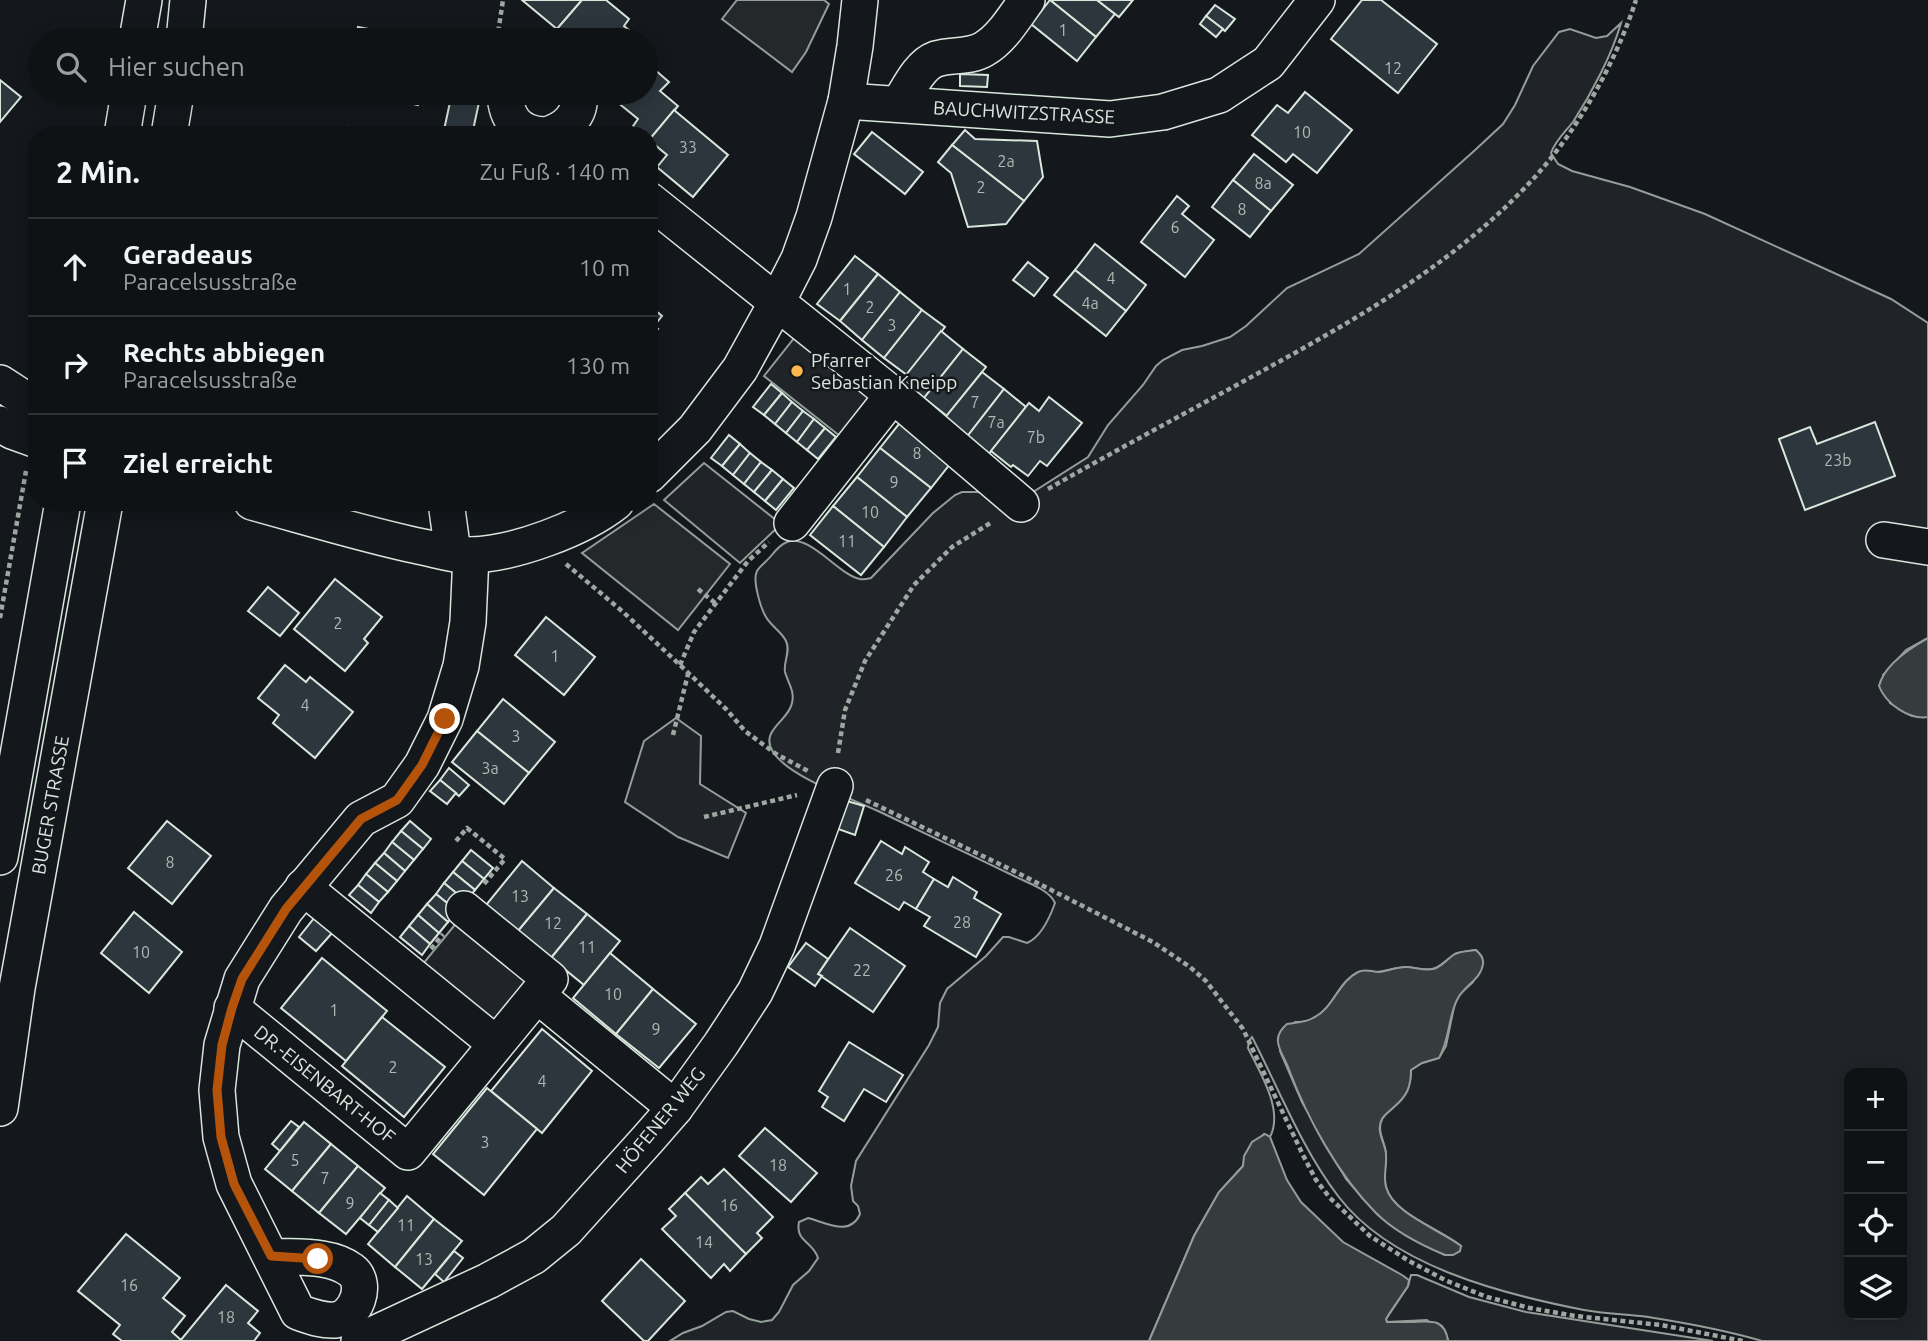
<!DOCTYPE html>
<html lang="de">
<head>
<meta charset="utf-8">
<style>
	:root { --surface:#0f1215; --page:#181b1e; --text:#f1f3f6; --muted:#9b9ea0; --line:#2f3234 }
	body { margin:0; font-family:Ubuntu,sans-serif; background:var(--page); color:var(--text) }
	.controls { position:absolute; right:21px; bottom:21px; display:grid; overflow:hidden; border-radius:14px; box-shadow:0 4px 18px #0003 }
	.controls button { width:63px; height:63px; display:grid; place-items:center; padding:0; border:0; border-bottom:2px solid var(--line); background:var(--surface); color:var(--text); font:35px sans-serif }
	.stop { position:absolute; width:21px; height:21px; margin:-16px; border:5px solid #b45309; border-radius:50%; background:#fff }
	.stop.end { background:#b45309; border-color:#fff; box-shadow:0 2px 7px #0008 }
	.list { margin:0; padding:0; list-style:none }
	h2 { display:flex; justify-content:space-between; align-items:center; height:91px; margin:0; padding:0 28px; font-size:30px }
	h2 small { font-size:23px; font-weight:400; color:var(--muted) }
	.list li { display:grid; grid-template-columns:46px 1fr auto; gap:21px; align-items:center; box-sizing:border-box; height:98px; padding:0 28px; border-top:2px solid var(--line) }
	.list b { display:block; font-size:26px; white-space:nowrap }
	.list p { margin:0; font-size:23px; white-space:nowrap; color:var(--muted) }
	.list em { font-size:23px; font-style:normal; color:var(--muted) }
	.icon { flex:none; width:38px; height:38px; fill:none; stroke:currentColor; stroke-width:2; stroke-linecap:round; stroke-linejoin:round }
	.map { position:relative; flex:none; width:1928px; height:1341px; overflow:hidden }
	.search { position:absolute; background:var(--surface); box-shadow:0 4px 18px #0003; left:28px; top:28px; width:630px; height:77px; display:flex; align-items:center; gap:18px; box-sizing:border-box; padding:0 24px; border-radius:38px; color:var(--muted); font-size:26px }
	.panel { position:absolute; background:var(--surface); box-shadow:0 4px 18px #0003; left:28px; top:126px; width:630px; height:385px; border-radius:28px }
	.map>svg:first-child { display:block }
</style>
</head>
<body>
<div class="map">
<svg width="1928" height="1341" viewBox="0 0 1928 1341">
	<rect width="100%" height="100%" fill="#14181c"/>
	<g fill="#202428" stroke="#939e99" stroke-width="2" fill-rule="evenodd">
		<path d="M1621,23C1612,55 1591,94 1573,122C1565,132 1555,141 1551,153L1558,164L1572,171L1630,187L1705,214L1891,299L1928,323V638L1906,650L1883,675L1890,703L1912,716L1928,717V1341H1762C1725,1330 1686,1323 1648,1317C1627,1314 1605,1314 1584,1310C1502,1294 1391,1266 1338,1196C1301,1147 1280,1091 1252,1037L1249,1041L1248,1048C1260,1073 1284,1110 1270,1137L1264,1134L1249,1149L1245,1156L1243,1166L1219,1192L1194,1236L1149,1341H670L683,1333L702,1326L726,1312L733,1311L749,1319L761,1322L772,1320L779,1312L793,1285L809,1271L818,1258C813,1241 795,1242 799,1222L808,1218C827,1223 850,1237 860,1214L858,1206L853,1201L851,1186L856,1161L929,1045L938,1027L940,1003L947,989L986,956L1003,937H1009L1027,943C1041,937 1050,917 1055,903C1049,889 1025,882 1012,875C967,853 922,832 878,811C850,798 789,777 773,752C759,730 789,721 792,703C795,691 788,683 785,672C783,662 791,652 786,641C782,632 771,626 766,617C761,609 752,580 757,571C760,566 767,561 771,556C775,551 781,544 787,542C809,533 840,576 860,579C863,580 867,579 871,578L933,513L955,495L962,492H978L1022,499L1088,457L1108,425L1143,385L1156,366L1163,360L1182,350L1202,346L1230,337L1246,326L1287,288L1359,254L1474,151L1503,124L1515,105L1533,66L1559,32L1570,29L1596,38L1607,36ZM1476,950L1482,957L1473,982L1459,995L1455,1002L1446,1046L1439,1058L1422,1063L1411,1070C1411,1087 1405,1096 1393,1107C1390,1111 1385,1114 1382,1119C1376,1132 1386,1143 1386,1155C1386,1166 1383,1176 1386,1187C1393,1214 1441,1229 1461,1246L1445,1255L1421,1242L1378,1215L1346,1179L1302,1102L1280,1051L1295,1022C1331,1023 1330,992 1352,976C1362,968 1367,972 1378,972C1386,971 1395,968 1405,967C1413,967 1424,971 1432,969C1440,968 1448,958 1455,954C1461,951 1469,951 1476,950ZM1849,1073H1902V1315H1849Z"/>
		<polygon points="795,337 871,397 850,444 764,376"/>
		<polygon points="704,463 781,524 740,563 664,500"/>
		<polygon points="676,718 701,736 700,784 746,813 728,858 678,837 625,802 644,741"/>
		<polygon points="458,921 529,979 493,1024 422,965"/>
		<polygon points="1411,1275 1417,1275 1469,1297 1526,1312 1713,1341 1448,1341 1448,1339 1427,1320 1387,1322 1386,1319 1408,1286"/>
	</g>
	<g fill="#24282b" stroke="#939e99" stroke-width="2">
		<polygon points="737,0 824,0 829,4 806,52 792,72 722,19"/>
		<polygon points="654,504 730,564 678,630 582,553"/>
	</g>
	<g fill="#363b3e" stroke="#939e99" stroke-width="2">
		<path d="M1928,638V717C1909,720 1886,704 1879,686C1884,665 1910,648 1928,638Z"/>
		<path d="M1476,950C1480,954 1484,958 1483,964C1481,980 1463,986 1457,1000C1448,1018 1450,1038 1439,1058L1422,1063L1411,1070C1411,1087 1407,1096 1394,1107C1390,1111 1385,1114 1382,1119C1375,1132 1386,1143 1386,1155C1387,1166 1383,1176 1386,1187C1393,1214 1441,1230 1461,1246L1460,1251L1453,1255H1445C1421,1245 1395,1232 1376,1213C1338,1175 1307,1118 1288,1067C1285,1059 1279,1051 1278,1042C1277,1034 1281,1029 1287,1024C1296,1022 1305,1023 1313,1018C1334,1008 1338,982 1358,972C1366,968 1371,972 1379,972C1388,971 1396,967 1406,967C1414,967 1425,971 1433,969C1441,968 1448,958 1455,954C1461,951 1470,951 1476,950Z"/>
		<path d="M1265,1134L1270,1137L1287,1180L1301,1202L1343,1242L1402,1275L1409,1280L1408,1286L1389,1314L1386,1319L1387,1322C1395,1322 1403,1322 1412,1322C1430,1321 1445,1318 1448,1341H1149L1194,1236L1219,1192L1243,1166L1244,1156L1252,1142Z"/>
	</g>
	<g fill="#2c363c" stroke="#d8e6dc" stroke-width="2">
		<polygon points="522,0 582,0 557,29"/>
		<polygon points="582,0 606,0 629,19 624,26 641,40 570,40 557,29"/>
		<polygon points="1050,0 1097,0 1115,14 1096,37"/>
		<polygon points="1050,0 1096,37 1077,61 1031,24"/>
		<polygon points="1097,0 1133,0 1119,17"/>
		<polygon points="1362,0 1381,0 1437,44 1398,93 1331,39"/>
		<polygon points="1215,5 1235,19 1225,31 1206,16"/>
		<polygon points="1206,16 1223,29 1216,37 1200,24"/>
		<polygon points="358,27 395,34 393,40 355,40"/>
		<polygon points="646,62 669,82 660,91 678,106 649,140 649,135 643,135 633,126 638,119 606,93 646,93"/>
		<polygon points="960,74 988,75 987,87 960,86"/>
		<polygon points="0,80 21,97 0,122"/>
		<polygon points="1305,92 1352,130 1317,173 1293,154 1286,162 1252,135 1277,105 1288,113"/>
		<polygon points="383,93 421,93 418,105 382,97"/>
		<polygon points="452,93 481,93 472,135 444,130"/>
		<polygon points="674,110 728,155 693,197 657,167 667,155 649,140"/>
		<polygon points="349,127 388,135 348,135"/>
		<polygon points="965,130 975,139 1037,141 1043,177 1024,201 952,145"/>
		<polygon points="872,132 923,172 905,194 854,154"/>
		<polygon points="952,145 1024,201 1006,224 968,227 951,173 938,162"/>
		<polygon points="1254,154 1293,185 1271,211 1233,180"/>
		<polygon points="1233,180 1271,211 1250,237 1212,207"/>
		<polygon points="1177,196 1189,206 1182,214 1214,240 1185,277 1141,242"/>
		<polygon points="1095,244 1146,285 1126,311 1075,270"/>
		<polygon points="855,256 878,274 840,321 817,304"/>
		<polygon points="1028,262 1048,278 1034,296 1013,280"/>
		<polygon points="1075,270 1126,311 1106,336 1054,295"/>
		<polygon points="878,274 900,292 862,340 840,321"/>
		<polygon points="900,292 922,310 884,358 862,340"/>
		<polygon points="649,305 662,316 654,326 658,329 649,340"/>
		<polygon points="922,310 945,327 907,375 884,358"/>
		<polygon points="941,331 963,349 924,398 902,380"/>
		<polygon points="963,349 986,367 947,416 924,398"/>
		<polygon points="982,372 1004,389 966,438 943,420"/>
		<polygon points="771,384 782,393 764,415 753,407"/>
		<polygon points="1004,389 1026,407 988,455 966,438"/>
		<polygon points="782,393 792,402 775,424 764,415"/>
		<polygon points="1049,397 1082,423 1047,466 1040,461 1028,476 1013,465 1011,467 991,451 1029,403 1039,411"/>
		<polygon points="792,402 803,411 786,433 775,424"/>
		<polygon points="803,411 814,419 797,442 786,433"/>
		<polygon points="814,419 825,428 807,450 797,442"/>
		<polygon points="903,419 954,459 931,488 880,448"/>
		<polygon points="1875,422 1895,476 1805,510 1779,439 1810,427 1817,444"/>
		<polygon points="825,428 836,437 818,459 807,450"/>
		<polygon points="729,435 740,444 722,466 711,458"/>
		<polygon points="740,444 750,453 733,475 722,466"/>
		<polygon points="880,448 931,488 907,517 857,477"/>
		<polygon points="750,453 761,462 744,484 733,475"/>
		<polygon points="761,462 772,470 754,492 744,484"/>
		<polygon points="772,470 783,479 765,501 754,492"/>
		<polygon points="857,477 907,517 884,547 833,506"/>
		<polygon points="783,479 794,488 776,510 765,501"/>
		<polygon points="833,506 884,547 861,575 810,535"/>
		<polygon points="335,579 382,617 364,639 368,643 345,671 294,629"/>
		<polygon points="268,587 299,613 280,636 248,611"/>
		<polygon points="546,617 595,657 564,695 515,655"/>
		<polygon points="285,665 306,682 310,677 353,712 315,758 273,723 279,715 258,698"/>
		<polygon points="503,699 555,742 529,773 477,731"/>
		<polygon points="477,731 529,773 504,804 452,762"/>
		<polygon points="449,768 469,785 459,796 440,780"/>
		<polygon points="440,780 456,793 447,804 430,791"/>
		<polygon points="847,801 864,806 855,835 838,829"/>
		<polygon points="167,821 211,856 172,904 128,868"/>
		<polygon points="410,821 431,839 423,849 401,831"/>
		<polygon points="401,831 423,849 414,860 392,842"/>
		<polygon points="881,841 902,854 905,847 929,862 923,872 934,879 916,909 904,902 899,910 855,883"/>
		<polygon points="392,842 414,860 405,871 384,853"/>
		<polygon points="471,850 493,868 484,879 462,861"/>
		<polygon points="384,853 405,871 397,881 375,863"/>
		<polygon points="462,861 484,879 475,890 453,872"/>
		<polygon points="522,861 554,888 518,931 486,905"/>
		<polygon points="375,863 397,881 388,892 366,874"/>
		<polygon points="453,872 475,890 466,901 444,883"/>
		<polygon points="366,874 388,892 379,902 358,885"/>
		<polygon points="953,877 977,892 974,898 1001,914 976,957 924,926 930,917 916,909 934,879 948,887"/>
		<polygon points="444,883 466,901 457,911 436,894"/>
		<polygon points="358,885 379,902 371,913 349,895"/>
		<polygon points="554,888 587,914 551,958 518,931"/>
		<polygon points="436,894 457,911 448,922 427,904"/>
		<polygon points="427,904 448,922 439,933 418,915"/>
		<polygon points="134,912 182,952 149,993 101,953"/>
		<polygon points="587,914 620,941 584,985 551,958"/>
		<polygon points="418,915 439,933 430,944 409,926"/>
		<polygon points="315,917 333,932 316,951 299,937"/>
		<polygon points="409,926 430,944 422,955 400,937"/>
		<polygon points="850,928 905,966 873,1012 818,974"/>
		<polygon points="806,943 828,959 818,974 822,976 815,986 788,967"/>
		<polygon points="610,953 653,989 616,1034 573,998"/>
		<polygon points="322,958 387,1011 346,1061 281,1008"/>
		<polygon points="653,989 696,1024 659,1068 616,1034"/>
		<polygon points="382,1017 445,1067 404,1117 342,1066"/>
		<polygon points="542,1029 592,1071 542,1133 491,1091"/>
		<polygon points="849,1042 903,1075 886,1102 864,1089 844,1121 822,1107 828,1097 819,1091"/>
		<polygon points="487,1088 537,1129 484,1195 433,1154"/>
		<polygon points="291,1121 299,1127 280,1151 272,1144"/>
		<polygon points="304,1122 331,1144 292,1191 265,1169"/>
		<polygon points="765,1128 817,1173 791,1202 739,1156"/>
		<polygon points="331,1144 358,1166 319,1213 292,1191"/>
		<polygon points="358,1166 385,1188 346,1234 319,1213"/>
		<polygon points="724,1169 773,1217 757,1233 762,1238 746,1254 685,1193 701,1177 708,1184"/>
		<polygon points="380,1193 389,1200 369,1225 360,1218"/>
		<polygon points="685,1193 746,1254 730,1271 724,1264 711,1278 662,1229 676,1216 669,1209"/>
		<polygon points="407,1196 434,1219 395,1267 368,1244"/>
		<polygon points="389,1200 398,1208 378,1232 369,1225"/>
		<polygon points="434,1219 462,1241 422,1289 395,1267"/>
		<polygon points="126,1234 180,1278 163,1298 185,1316 172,1332 181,1340 180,1341 122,1341 113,1334 120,1325 78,1291"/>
		<polygon points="454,1251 463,1258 444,1282 435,1274"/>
		<polygon points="641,1259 685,1301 648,1341 644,1341 602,1301"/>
		<polygon points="226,1285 258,1311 248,1323 260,1333 254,1341 180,1341"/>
	</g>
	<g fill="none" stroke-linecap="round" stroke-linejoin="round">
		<defs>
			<g id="minor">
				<polyline points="137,40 144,0"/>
				<polyline points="184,40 188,0"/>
				<path d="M505,93C506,118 517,133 543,135"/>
				<polyline points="846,101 1110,119 1163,112 1219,95 1268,63 1317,0"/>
				<path d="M899,104C908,90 919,65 936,59C952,54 969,58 984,49C1002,39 1015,16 1027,0"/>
				<polyline points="122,135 129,93"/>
				<polyline points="169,135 176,93"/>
				<path d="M547,135C566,129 582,115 579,93"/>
				<polyline points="649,200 893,395 1021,504"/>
				<polyline points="0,383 37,407"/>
				<polyline points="0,424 12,431 37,440"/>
				<polyline points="649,475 695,429 740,369 777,302 799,259 814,217 846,101 855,46 860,0"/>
				<path d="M252,502C307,517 362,534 418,546C435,549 454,556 471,555C514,554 582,529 616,502"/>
				<polyline points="446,502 453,553"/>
				<polyline points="792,523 893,395"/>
				<polyline points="1884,540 1928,547"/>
				<polyline points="0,857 63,502"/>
				<polyline points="303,887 496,1044"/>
				<polyline points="537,995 675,1108"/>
				<polyline points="232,1008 408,1152 550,979 464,909"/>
				<polyline points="0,1108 17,988 105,502"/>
				<path d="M271,1256C295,1258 330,1254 351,1270C369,1283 356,1318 335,1320C322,1321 310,1316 298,1312L234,1184L221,1137L217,1090L222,1045L242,979L286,909L361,819L397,800L422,765L445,719L461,666L468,622L471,555"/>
				<polyline points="359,1341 488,1281 534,1256 566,1230 648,1139 675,1108 721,1044 755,992 777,946 835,786"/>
			</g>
		</defs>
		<use href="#minor" stroke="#d8e6dc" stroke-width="38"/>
		<g stroke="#9da8a2" stroke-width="4.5" stroke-dasharray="5 3.5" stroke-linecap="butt">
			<polyline points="497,40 503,0"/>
			<path d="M1048,489C1113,452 1178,417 1244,381C1346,325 1454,266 1534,178C1578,130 1616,62 1636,0"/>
			<polyline points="566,564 622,611 680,665 726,709 745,731 776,754 808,771"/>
			<polyline points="698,589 715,603"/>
			<polyline points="0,618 26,471"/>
			<polyline points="680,665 694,632 748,561 769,542"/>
			<polyline points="673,735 688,674"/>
			<polyline points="838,753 845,710 865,661 914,585 952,547 992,522"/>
			<polyline points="866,800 1016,872 1153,942 1190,967 1206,981 1243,1029 1303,1155 1316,1180 1330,1198 1370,1236 1409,1261 1447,1281 1487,1297 1530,1308 1575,1316 1661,1325 1743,1341"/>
			<polyline points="704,817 797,795"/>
			<polyline points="456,841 467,828 505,859 484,884"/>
			<polyline points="431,949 443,934"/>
		</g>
		<use href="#minor" stroke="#14181c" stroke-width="35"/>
	</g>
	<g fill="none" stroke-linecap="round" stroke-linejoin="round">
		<polyline stroke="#b45309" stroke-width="9" points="318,1259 271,1256 234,1184 221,1137 217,1090 222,1045 232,1008 242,979 286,909 361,819 397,800 422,765 445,719"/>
	</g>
	<circle fill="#ffb74d" stroke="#14181c" stroke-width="2.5" cx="797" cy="371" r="7"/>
	<g text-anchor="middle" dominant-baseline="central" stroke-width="5" stroke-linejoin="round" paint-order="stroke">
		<g font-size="16" fill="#adbab4">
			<text x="1063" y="30">1</text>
			<text x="1393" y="68">12</text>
			<text x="1302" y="132">10</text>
			<text x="688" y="147">33</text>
			<text x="1006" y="161">2a</text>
			<text x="1263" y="183">8a</text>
			<text x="981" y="187">2</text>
			<text x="1242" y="209">8</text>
			<text x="1175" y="227">6</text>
			<text x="1111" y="278">4</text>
			<text x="847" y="289">1</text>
			<text x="1090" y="303">4a</text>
			<text x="870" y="307">2</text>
			<text x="892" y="325">3</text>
			<text x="975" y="402">7</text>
			<text x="996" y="422">7a</text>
			<text x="1036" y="437">7b</text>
			<text x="917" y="453">8</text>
			<text x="1838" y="460">23b</text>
			<text x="894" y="482">9</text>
			<text x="870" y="512">10</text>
			<text x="847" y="541">11</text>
			<text x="338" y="623">2</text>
			<text x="555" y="656">1</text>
			<text x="305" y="705">4</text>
			<text x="516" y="736">3</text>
			<text x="490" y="768">3a</text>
			<text x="170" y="862">8</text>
			<text x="894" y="875">26</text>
			<text x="520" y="896">13</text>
			<text x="962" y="922">28</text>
			<text x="553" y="923">12</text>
			<text x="587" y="947">11</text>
			<text x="141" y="952">10</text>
			<text x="862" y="970">22</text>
			<text x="613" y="994">10</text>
			<text x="334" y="1010">1</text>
			<text x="656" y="1029">9</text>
			<text x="393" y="1067">2</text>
			<text x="542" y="1081">4</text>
			<text x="485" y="1142">3</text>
			<text x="295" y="1160">5</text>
			<text x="778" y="1165">18</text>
			<text x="325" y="1178">7</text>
			<text x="350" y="1203">9</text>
			<text x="729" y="1205">16</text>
			<text x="406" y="1225">11</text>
			<text x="704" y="1242">14</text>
			<text x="424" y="1259">13</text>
			<text x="129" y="1285">16</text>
			<text x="226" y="1317">18</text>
		</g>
		<g font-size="19" fill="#d8e6dc" stroke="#14181c">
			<text transform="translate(1024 112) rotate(3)">BAUCHWITZSTRASSE</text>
			<text transform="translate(50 805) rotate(-80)">BUGER STRASSE</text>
			<text transform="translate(325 1084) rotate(39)">DR.-EISENBART-HOF</text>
			<text transform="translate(660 1120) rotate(-51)">HÖFENER WEG</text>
		</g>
		<g font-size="19" fill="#d8e6dc" stroke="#14181c" text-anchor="start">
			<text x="811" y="360">Pfarrer<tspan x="811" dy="22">Sebastian Kneipp</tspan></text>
		</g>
	</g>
</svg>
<div class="controls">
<button>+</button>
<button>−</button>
<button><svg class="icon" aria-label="locate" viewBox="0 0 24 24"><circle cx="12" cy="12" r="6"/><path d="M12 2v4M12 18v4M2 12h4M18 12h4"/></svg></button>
<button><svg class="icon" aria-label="layers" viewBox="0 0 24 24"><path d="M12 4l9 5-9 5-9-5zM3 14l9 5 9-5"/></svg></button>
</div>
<div class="stop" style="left:318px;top:1259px"></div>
<div class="stop end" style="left:445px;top:719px"></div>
<div class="search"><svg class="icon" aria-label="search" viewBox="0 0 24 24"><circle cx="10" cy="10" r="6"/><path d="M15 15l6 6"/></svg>Hier suchen</div>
<section class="panel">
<h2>2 Min.<small>Zu Fuß · 140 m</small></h2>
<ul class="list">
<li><svg class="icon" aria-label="ahead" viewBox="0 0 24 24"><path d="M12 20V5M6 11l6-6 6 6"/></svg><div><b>Geradeaus</b><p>Paracelsusstraße</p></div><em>10 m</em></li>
<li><svg class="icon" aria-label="right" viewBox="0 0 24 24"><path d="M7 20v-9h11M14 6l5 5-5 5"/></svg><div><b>Rechts abbiegen</b><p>Paracelsusstraße</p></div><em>130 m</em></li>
<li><svg class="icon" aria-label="arrive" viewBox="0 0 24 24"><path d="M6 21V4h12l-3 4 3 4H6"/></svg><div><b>Ziel erreicht</b></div></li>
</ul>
</section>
</div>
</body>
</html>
